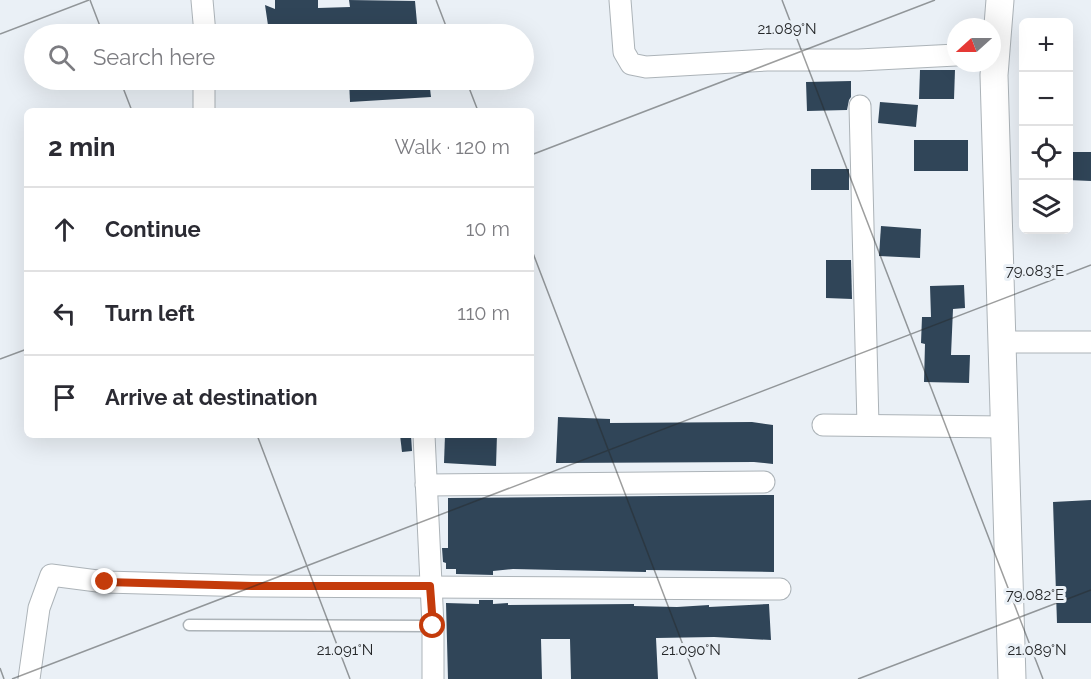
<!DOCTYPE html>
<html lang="en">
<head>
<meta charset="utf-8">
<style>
	:root { --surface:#fff; --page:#f2f2f3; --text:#2b2b33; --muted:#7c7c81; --line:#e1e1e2 }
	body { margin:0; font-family:Raleway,sans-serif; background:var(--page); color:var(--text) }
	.controls { position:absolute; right:18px; top:18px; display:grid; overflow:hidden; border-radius:9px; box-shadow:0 6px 24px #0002 }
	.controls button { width:54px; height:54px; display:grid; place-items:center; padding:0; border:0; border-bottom:2px solid var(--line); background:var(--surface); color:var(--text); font:30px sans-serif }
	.compass { position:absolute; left:947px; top:18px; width:54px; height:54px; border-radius:50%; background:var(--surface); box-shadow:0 6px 24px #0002; rotate:249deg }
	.stop { position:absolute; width:18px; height:18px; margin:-14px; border:4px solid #c43b0b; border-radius:50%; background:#fff }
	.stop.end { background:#c43b0b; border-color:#fff; box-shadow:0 2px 6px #0008 }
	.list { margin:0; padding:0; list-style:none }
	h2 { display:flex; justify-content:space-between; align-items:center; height:78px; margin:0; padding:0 24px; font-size:26px }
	h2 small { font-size:20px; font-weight:400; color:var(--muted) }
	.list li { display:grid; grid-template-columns:39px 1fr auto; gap:18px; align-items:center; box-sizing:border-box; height:84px; padding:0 24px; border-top:2px solid var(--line) }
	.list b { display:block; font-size:22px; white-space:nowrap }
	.list em { font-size:20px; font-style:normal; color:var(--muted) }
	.icon { flex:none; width:33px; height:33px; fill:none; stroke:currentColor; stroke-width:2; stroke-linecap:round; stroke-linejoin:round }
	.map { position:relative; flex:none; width:1091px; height:679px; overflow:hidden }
	.search { position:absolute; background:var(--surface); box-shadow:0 6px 24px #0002; left:24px; top:24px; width:510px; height:66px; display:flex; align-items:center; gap:15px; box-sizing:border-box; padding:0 21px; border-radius:33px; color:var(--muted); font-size:22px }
	.panel { position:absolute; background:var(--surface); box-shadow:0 6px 24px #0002; left:24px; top:108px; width:510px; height:330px; border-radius:9px }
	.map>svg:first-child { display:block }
</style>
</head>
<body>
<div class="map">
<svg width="1091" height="679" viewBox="0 0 1091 679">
	<rect width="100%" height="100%" fill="#eaf0f6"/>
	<g fill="#304558">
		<polygon points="275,0 318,0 318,8 350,7 349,0 415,1 418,34 278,34 269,32 265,5 275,9"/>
		<polygon points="920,70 955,70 954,99 919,99"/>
		<polygon points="349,80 429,80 431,97 350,102"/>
		<polygon points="851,81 851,97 849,100 847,110 807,111 806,82"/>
		<polygon points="880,102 918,105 916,127 878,123"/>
		<rect x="914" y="140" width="54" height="31"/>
		<polygon points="1068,152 1091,152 1091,181 1068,180"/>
		<rect x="811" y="169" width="38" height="21"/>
		<polygon points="881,226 921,229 920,258 879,256"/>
		<polygon points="826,260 851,260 852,299 826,298"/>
		<polygon points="964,285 965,308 953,309 951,355 970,355 969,383 924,382 925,344 921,343 922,317 931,317 930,286"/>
		<polygon points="558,417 610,419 610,423 752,422 773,425 773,464 754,462 556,463"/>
		<polygon points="400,435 411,435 412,451 402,452"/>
		<polygon points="445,435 497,435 496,466 444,463"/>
		<polygon points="774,495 774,572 646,570 646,572 513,569 493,571 493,575 456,574 456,569 446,569 446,563 443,562 442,548 448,548 448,498"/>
		<polygon points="1091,500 1091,623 1057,623 1053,502"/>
		<polygon points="479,600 493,600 493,604 508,603 508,605 634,604 634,606 677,607 709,605 709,607 769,604 771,640 714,637 656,638 658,679 571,679 570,639 541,639 542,679 448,679 446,603 479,604"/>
	</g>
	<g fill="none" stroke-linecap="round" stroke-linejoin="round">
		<defs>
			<polyline id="service" points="189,625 433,626"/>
			<g id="minor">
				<polyline points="202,0 205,34"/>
				<polyline points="620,0 624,52 631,64 646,67 767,60 859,60 956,55"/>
				<polyline points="860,106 868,425"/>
				<polyline points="204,111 204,80"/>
				<polyline points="1002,342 1091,342"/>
				<polyline points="823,425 1004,427"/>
				<polyline points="424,435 433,626 433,679"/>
				<polyline points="426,485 764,482"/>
				<polyline points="29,679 39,608 51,575 105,582 252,586 780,589"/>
			</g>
			<polyline id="tertiary" points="1000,0 994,75 1012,679"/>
		</defs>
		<use href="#service" stroke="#acb3b8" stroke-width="13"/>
		<use href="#minor" stroke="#acb3b8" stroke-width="23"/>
		<use href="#tertiary" stroke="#acb3b8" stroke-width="29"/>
		<use href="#service" stroke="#fff" stroke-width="10"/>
		<use href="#minor" stroke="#fff" stroke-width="21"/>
		<use href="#tertiary" stroke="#fff" stroke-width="27"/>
	</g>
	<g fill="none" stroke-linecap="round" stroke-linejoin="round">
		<polyline stroke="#c43b0b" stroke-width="8" points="105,582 252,586 430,586 433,626"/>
	</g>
	<path fill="none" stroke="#252729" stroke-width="1.5" stroke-opacity="0.45" d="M90,0L103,34M436,0L449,34M782,0L1043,679M0,34L89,0M120,80L132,111M466,80L478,111M531,155L935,0M531,248L696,679M0,359L27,349M257,435L350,679M0,668L4,679M12,679L1091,265M858,679L1091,590"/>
	<g font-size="15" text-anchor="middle" fill="#252729" stroke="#eaf0f6" stroke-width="6" stroke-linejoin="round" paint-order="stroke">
		<text x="787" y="34">21.089°N</text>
		<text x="1035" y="276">79.083°E</text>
		<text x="1035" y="600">79.082°E</text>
		<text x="345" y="655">21.091°N</text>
		<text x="691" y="655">21.090°N</text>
		<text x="1037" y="655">21.089°N</text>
	</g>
</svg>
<div class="controls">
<button>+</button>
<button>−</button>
<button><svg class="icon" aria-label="locate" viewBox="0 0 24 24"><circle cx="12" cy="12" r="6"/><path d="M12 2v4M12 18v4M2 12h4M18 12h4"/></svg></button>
<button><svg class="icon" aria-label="layers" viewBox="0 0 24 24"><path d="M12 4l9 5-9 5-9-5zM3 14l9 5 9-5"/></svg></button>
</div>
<svg class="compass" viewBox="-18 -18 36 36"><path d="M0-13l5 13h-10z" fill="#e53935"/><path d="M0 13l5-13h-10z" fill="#7c7c81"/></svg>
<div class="stop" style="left:433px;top:626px"></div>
<div class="stop end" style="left:105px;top:582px"></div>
<div class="search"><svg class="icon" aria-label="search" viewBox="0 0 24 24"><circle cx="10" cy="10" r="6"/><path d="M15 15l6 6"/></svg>Search here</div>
<section class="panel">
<h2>2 min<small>Walk · 120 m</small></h2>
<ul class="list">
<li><svg class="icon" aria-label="ahead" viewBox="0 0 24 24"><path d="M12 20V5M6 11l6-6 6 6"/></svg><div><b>Continue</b></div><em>10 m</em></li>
<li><svg class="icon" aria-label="left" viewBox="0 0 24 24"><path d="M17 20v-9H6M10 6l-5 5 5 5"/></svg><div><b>Turn left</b></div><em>110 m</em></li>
<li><svg class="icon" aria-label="arrive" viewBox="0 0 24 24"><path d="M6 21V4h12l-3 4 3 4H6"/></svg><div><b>Arrive at destination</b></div></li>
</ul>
</section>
</div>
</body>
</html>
